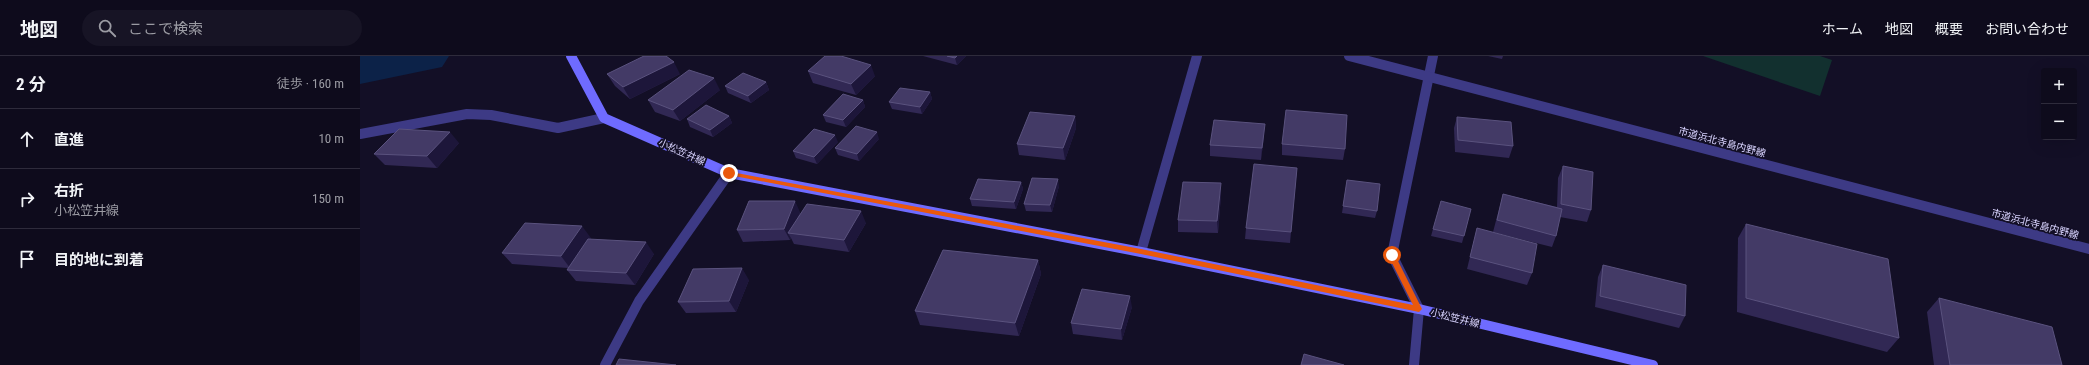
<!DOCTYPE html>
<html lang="ja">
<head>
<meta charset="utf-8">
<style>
	:root { --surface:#0e0b1c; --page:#171425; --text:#f1f3f6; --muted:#9b9ba3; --line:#2e2b3b }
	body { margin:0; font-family:"Roboto Condensed","Noto Sans JP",sans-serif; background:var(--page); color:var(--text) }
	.controls { position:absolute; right:12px; top:12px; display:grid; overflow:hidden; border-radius:4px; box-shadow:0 4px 16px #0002 }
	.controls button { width:36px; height:36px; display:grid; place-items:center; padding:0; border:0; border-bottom:1px solid var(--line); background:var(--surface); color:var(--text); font:20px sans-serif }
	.stop { position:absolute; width:12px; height:12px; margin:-9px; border:3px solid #ea580c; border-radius:50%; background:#fff }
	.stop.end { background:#ea580c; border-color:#fff; box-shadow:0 1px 4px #0008 }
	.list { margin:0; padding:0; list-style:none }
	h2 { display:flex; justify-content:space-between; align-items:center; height:52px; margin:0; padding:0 16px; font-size:17px }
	h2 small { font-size:13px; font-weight:400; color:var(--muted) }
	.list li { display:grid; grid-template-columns:26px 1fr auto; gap:12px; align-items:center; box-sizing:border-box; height:60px; padding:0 16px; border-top:1px solid var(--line) }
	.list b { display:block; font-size:15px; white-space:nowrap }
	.list p { margin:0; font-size:13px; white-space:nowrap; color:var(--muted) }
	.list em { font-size:13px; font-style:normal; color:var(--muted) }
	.icon { flex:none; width:22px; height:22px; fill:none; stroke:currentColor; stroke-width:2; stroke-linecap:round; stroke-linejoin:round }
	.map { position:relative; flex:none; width:1729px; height:309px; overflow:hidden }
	header { display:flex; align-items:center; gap:24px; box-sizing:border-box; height:56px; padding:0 20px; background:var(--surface); border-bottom:1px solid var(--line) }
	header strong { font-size:19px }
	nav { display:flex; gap:22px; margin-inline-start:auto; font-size:14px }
	.search { width:280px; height:36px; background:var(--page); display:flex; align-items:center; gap:10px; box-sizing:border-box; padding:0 14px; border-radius:22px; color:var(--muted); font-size:15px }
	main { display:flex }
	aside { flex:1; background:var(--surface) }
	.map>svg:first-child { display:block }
</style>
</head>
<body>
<header>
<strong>地図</strong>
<div class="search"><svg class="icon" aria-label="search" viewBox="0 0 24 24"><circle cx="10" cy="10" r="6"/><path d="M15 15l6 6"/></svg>ここで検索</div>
<nav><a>ホーム</a><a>地図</a><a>概要</a><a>お問い合わせ</a></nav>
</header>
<main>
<aside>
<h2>2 分<small>徒歩 · 160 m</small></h2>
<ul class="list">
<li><svg class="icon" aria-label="ahead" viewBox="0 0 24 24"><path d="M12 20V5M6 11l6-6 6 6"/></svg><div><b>直進</b></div><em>10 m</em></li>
<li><svg class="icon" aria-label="right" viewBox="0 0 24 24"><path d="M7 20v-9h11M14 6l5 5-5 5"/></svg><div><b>右折</b><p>小松笠井線</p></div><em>150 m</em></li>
<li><svg class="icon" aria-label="arrive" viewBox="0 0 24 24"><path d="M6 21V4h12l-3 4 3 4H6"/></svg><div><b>目的地に到着</b></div></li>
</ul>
</aside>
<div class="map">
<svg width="1729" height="309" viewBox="0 0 1729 309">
	<rect width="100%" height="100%" fill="#130f26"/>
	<polygon fill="#12302f" points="1343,0 1460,0 1472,4 1460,40"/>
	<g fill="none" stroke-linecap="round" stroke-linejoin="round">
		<polygon fill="#0c2248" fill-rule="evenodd" points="0,0 89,0 82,11 0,28"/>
		<g stroke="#3d3a85" stroke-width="10">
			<polyline points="0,78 107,58 131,59 198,72 244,62"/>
			<polyline points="781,196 837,0"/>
			<polyline points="245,309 279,245 369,117"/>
			<polyline points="1054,309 1059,253 1032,199 1073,0"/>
		</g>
		<polyline stroke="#3d3a85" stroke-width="10" points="989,0 1729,193"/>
		<polyline stroke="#6f6bff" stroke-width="10" points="211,0 244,62 369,117 781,196 1059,253 1293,309"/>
	</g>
	<g fill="#312854">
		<polygon points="563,0 606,0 597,9"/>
		<polygon points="1128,0 1143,0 1142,3"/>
		<polygon points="448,15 515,20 496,39 453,27"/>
		<polygon points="247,18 320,18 270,43 255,30"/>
		<polygon points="406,26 409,34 391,47 368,37 365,30"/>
		<polygon points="360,34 320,65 295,56 288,44"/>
		<polygon points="570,36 572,43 562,58 532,53 529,46"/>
		<polygon points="503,44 505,51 486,71 466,66 463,59"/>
		<polygon points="369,60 372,67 353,81 330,71 327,63"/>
		<polygon points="715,60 716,72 705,104 659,99 657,88"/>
		<polygon points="1097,61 1153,90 1149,102 1095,96 1094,72"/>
		<polygon points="904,80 901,104 850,100 850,89"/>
		<polygon points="519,83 499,105 478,99 475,92"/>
		<polygon points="478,86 457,108 436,102 433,95"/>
		<polygon points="99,87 77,112 25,109 14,98"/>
		<polygon points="922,88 985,93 983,104 922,99"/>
		<polygon points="1203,110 1231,154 1227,166 1200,161 1196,180 1192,191 1133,176 1143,138 1197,151 1198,122"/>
		<polygon points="937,112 930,187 885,183 886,172"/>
		<polygon points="987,124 1017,155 1015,162 982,157"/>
		<polygon points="661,126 663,133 656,153 612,150 610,143"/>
		<polygon points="699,130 692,156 666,155 664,148"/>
		<polygon points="861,139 858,177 818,176 818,164"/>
		<polygon points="1111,153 1102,187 1071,180 1073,173"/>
		<polygon points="440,156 439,161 506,167 489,196 434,188 431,182 430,184 383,186 377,174"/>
		<polygon points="1386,168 1539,282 1527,296 1377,256 1378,182"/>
		<polygon points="1117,172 1172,217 1167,229 1107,213"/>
		<polygon points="231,182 230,183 294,198 275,229 216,225 207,214 208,212 152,208 142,197"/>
		<polygon points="678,204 681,218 659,280 560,269 555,255"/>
		<polygon points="1243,209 1325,260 1319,272 1235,251 1238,221"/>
		<polygon points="389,224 376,256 326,257 318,246"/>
		<polygon points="1579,242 1702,309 1574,309 1567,256"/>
		<polygon points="772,251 762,284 713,278 711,267"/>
	</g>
	<g fill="#1d163a">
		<polygon points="597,0 606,0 597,9 595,2"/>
		<polygon points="314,6 320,18 270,43 263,31"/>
		<polygon points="511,9 515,20 496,39 491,28"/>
		<polygon points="354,22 360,34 320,65 313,54"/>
		<polygon points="406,26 409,34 391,47 388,40"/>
		<polygon points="570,36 572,43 562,58 560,51"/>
		<polygon points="503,44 505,51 486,71 483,64"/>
		<polygon points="369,60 372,67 353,81 350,74"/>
		<polygon points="715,60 716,72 705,104 703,92"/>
		<polygon points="905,68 904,80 901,104 902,92"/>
		<polygon points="90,76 99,87 77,112 67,100"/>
		<polygon points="517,76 519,83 499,105 497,98"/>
		<polygon points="475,79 478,86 457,108 454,101"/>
		<polygon points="698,123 699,130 692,156 690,149"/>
		<polygon points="661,126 663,133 656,153 654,146"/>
		<polygon points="861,127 861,139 858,177 857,165"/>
		<polygon points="435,145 440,156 432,177 428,177 431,182 430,184 424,173"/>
		<polygon points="501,155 506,167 489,196 484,184"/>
		<polygon points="222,170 231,182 210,212 201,200"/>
		<polygon points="286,186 294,198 275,229 266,217"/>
		<polygon points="678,204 681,218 659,280 655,267"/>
		<polygon points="382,212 389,224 376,256 369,245"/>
		<polygon points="770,240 772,251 762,284 761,273"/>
	</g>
	<g fill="#433a66" stroke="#5a527e">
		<polygon points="284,0 306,0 314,6 263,31 247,18"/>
		<polygon points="465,0 481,0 511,9 491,28 448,15"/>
		<polygon points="587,0 597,0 595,2"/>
		<polygon points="329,14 354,22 313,54 288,44"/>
		<polygon points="383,17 406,26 388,40 365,30"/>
		<polygon points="540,32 570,36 560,51 529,46"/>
		<polygon points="483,38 503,44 483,64 463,59"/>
		<polygon points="346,49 369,60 350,74 327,63"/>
		<polygon points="926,54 987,59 985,93 922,88"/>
		<polygon points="670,56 715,60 703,92 657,88"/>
		<polygon points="1097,61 1151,66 1153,90 1098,84"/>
		<polygon points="854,64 905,68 902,92 850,89"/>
		<polygon points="496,70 517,76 497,98 475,92"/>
		<polygon points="39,73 90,76 67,100 14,98"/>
		<polygon points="454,73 475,79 454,101 433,95"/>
		<polygon points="894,108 937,112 931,176 886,172"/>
		<polygon points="1203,110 1233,116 1231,154 1201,148"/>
		<polygon points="672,122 698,123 690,149 664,148"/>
		<polygon points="618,123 661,126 654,146 610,143"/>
		<polygon points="987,124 1020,128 1017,155 983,150"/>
		<polygon points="823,126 861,127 857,165 818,164"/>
		<polygon points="1143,138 1202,153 1196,180 1137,164"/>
		<polygon points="389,145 435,145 424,173 377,174"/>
		<polygon points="1081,145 1111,153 1104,180 1073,173"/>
		<polygon points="447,148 501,155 484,184 428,177"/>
		<polygon points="165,167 222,170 201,200 142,197"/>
		<polygon points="1386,168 1528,203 1539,282 1386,242"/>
		<polygon points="1117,172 1177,188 1172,217 1110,201"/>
		<polygon points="228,183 286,186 266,217 207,214"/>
		<polygon points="583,194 678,204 655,267 555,255"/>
		<polygon points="1243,209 1326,229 1325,260 1240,240"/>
		<polygon points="382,212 369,245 318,246 333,213"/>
		<polygon points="722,233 770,240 761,273 711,267"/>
		<polygon points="1579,242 1692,271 1702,309 1590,309"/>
		<polygon points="944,298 984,309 941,309"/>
		<polygon points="259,303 316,309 256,309"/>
	</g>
	<polygon fill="#ea580c" points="366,115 781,193 1053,249 1028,199 1032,196 1034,197 1062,253 1059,256 781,198 369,119 366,118"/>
	<g text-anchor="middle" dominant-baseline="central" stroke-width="3.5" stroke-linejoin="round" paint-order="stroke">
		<g font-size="10" fill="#d9d4ff" stroke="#130f26">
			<text transform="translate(1362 86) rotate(15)">市道浜北寺島内野線</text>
			<text transform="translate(322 96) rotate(24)">小松笠井線</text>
			<text transform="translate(1675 168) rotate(15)">市道浜北寺島内野線</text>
			<text transform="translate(1095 262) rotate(14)">小松笠井線</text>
		</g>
	</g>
</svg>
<div class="controls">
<button>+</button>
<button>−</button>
</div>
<div class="stop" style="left:1032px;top:199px"></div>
<div class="stop end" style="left:369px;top:117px"></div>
</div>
</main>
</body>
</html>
